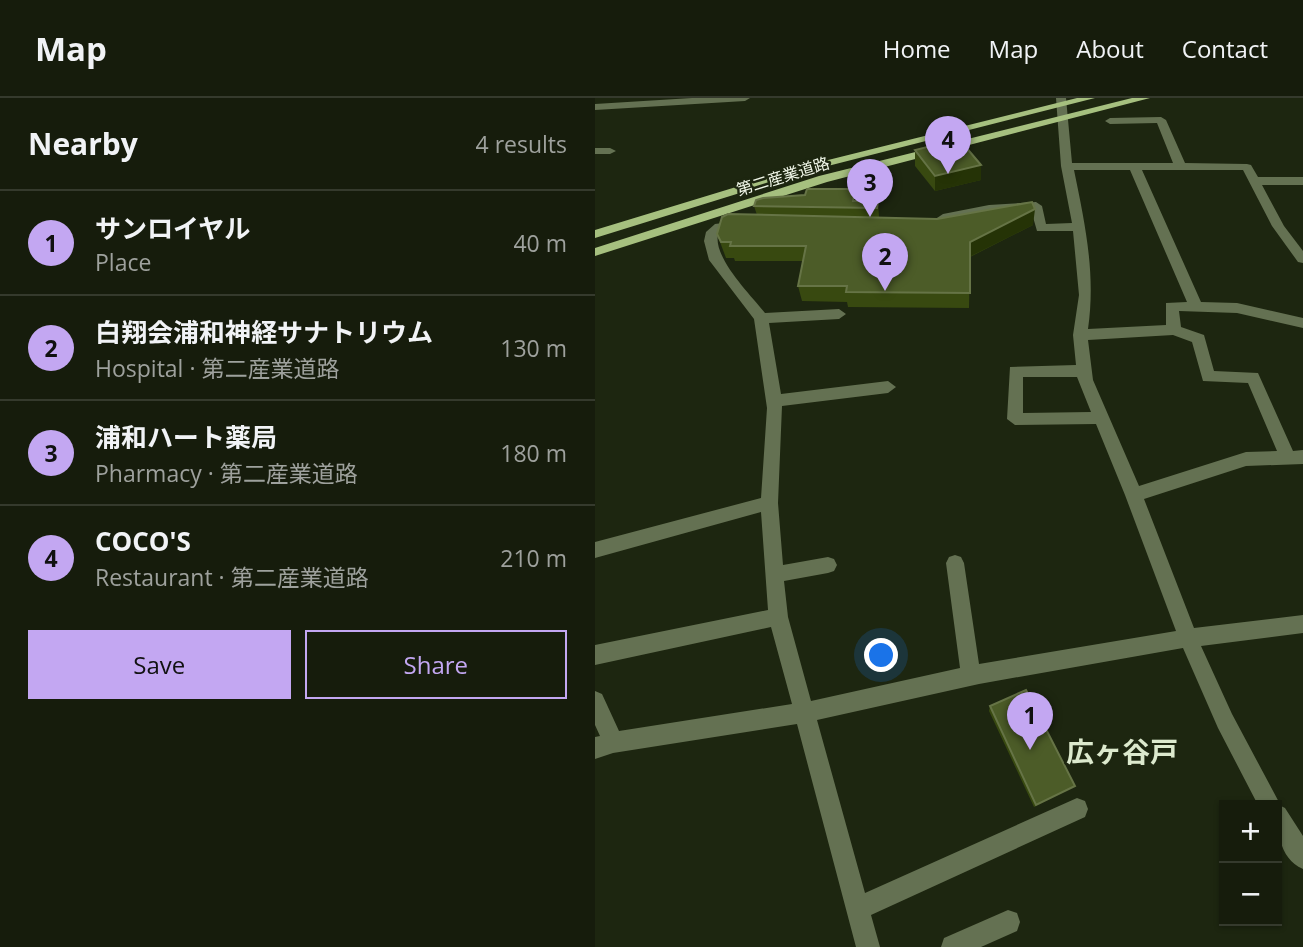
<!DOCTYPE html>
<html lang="en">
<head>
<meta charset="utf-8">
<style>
	:root { --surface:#161c0c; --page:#1f2515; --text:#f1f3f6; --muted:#9ea19d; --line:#353a2d; --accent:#c3a7f2 }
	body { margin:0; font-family:"Open Sans","Noto Sans JP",sans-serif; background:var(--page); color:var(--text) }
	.controls { position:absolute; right:21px; bottom:21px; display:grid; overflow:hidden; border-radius:0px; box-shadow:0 2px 5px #0004 }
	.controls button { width:63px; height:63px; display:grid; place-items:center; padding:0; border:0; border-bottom:2px solid var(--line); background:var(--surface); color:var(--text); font:35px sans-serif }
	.you { position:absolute; left:287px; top:558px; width:24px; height:24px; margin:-18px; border:5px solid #fff; border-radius:50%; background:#1a73e8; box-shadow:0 0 0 10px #1a73e833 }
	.badge { display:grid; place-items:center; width:46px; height:46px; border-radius:50%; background:var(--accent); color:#111; font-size:23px; font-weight:700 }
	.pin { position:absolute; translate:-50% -58px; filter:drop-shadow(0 2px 4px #0008) }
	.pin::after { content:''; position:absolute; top:37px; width:24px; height:21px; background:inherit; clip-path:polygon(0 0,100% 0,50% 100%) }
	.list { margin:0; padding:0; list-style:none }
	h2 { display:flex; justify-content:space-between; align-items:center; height:91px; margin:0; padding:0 28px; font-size:30px }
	h2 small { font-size:23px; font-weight:400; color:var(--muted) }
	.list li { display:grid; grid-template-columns:46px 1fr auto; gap:21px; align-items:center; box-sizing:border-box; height:105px; padding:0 28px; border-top:2px solid var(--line) }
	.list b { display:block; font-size:26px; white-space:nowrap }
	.list p { margin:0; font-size:23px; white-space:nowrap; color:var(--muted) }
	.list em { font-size:23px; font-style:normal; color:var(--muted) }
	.actions { display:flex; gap:14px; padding:21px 28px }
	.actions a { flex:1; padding:16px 0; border:2px solid var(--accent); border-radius:0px; text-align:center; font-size:24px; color:var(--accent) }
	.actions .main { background:var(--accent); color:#111 }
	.map { position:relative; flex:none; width:708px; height:849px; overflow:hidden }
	header { display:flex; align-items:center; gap:42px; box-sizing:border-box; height:98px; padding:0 35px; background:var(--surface); border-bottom:2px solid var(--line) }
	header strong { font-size:33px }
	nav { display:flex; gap:38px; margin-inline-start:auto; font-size:24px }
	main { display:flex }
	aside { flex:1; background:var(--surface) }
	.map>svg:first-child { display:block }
</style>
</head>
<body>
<header>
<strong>Map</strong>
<nav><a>Home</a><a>Map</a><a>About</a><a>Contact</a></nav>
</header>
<main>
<aside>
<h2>Nearby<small>4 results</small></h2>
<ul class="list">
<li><span class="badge">1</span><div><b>サンロイヤル</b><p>Place</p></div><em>40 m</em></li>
<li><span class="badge">2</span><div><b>白翔会浦和神経サナトリウム</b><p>Hospital · 第二産業道路</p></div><em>130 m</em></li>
<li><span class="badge">3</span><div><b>浦和ハート薬局</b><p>Pharmacy · 第二産業道路</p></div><em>180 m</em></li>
<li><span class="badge">4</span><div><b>COCO'S</b><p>Restaurant · 第二産業道路</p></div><em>210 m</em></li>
</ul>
<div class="actions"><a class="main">Save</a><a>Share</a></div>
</aside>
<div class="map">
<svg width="708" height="849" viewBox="0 0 708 849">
	<rect width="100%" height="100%" fill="#1d2610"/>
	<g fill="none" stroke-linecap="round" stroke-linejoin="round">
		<g fill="#647152" fill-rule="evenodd">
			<polygon points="97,0 155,0 150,3 0,12 0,6"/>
			<path d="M461,0H471L477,65H578L562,25L515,26L510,23L515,20L566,19L571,22L590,65L652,66L656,67L663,79H708V87H667L689,128L708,153V165L703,164L677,128L648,72H547L606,204L642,205L708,220V230L642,215L584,213L586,229L609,237L619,273L663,275L698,353L708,352V366L651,368L549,401L599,530L708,517V535L606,548L637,616L686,708L690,710L708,738V771C683,760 682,730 682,707H663L623,630L588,550L384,586L222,622L270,795L482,700L490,703L493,711L490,719L276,817L285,849H261L202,626L18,655L0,661V639L5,638L0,627V593L7,596L24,633L197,606L176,529L0,567V547L173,512L166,414L0,460V444L166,400L172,310L159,221L114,162L109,143L111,134L120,126L150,122V128L123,136C118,160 155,196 170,215L244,211L251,216L244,221L174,225L186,296L293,283L301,289L293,295L187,308L183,405L188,467L233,459L239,461L242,467L239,473L233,475L189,483L193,519L216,603L365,570L351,465L354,459L360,457L366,459L369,465L384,566L581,533L530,397L501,326L420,327L412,321L415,269L481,267L478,237L484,197L478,133H442L436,112L394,115L348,124L342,120L348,116L394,107L441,104L447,108L451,126L477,125L466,68ZM479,72H535L592,204L571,205V227L493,231C501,176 490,126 479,72ZM578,237L597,244L608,283L653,285L682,353L651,354L544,388L498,282L493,242ZM428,279H482L496,314L428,315Z"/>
			<polygon points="0,50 15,50 21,53 15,56 0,56"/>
			<polygon points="413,812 422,815 425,824 422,833 386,849 346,849 349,840"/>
		</g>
		<g fill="#a6c07f" fill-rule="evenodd">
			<polygon points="482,0 500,0 225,70 0,140 0,132 217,66"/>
			<polygon points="537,0 555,0 232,84 0,158 0,150 224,78"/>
		</g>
	</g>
	<g fill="#384910">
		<polygon points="320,52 386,67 386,82 340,93 320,68"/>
		<polygon points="210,97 262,103 283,103 284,119 438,127 375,159 374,210 253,209 252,204 207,203 203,188 208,163 140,163 139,160 131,160 122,136 162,117 159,108"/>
		<polygon points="395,608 480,688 439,709 394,613"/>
	</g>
	<g fill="#253306">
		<polygon points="386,67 386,82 340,93 340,78"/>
		<polygon points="440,111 438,127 374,159 375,144"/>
	</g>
	<g fill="#4c5c28" stroke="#667446" stroke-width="2">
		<polygon points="364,41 386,67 340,78 320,52"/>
		<polygon points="212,91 260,91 258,103 283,103 282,110 159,108 161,102 168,100 210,97"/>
		<polygon points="437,104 440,111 375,144 375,195 251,194 252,188 203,188 211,148 135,148 136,144 126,144 122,136 127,119 133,116 342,121"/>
		<polygon points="431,592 480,688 441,707 395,608"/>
	</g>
	<g text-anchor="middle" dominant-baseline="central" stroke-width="5" stroke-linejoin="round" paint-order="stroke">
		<g font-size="16" fill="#f1f7e9" stroke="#1d2610">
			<text transform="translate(188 78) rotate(-17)">第二産業道路</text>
		</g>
		<g font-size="28" font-weight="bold" fill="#dce9cd" stroke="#1d2610">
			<text x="527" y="653">広ヶ谷戸</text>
		</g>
	</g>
</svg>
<div class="controls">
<button>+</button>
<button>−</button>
</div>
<div class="you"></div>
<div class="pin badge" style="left:435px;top:652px">1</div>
<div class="pin badge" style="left:290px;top:193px">2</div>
<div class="pin badge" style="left:275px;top:119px">3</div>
<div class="pin badge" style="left:353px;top:76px">4</div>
</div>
</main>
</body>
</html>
